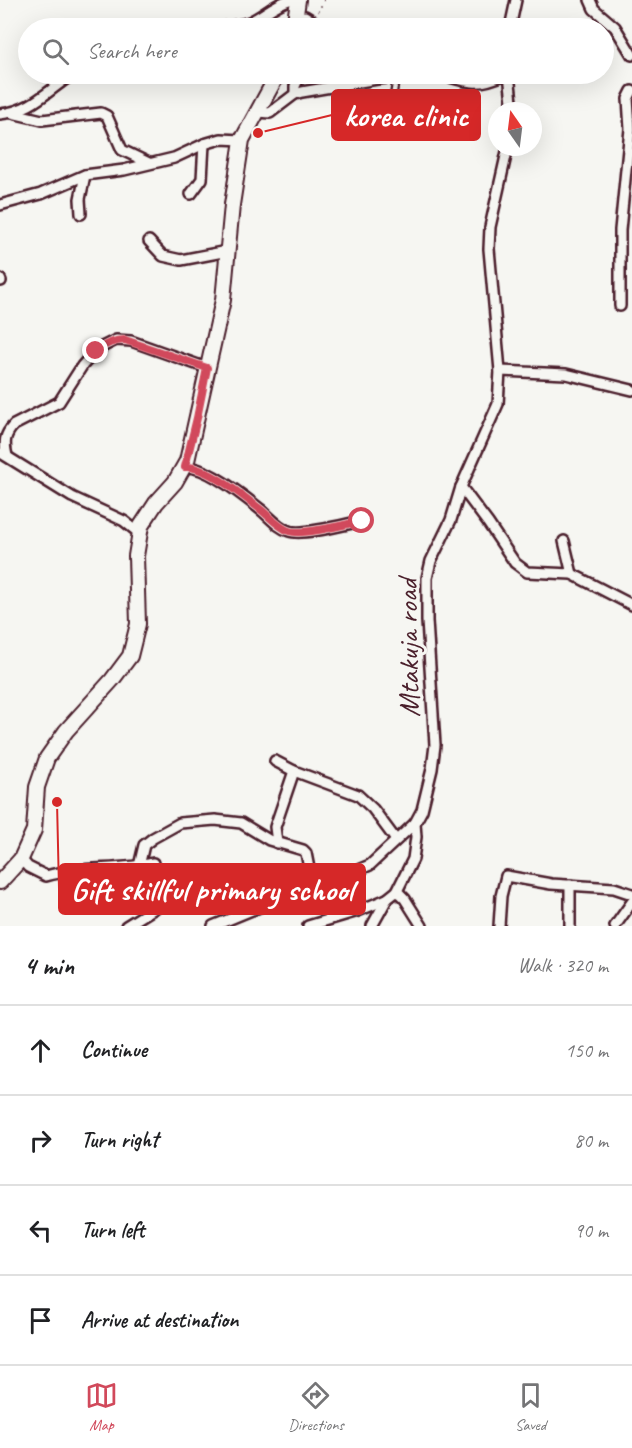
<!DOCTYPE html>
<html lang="en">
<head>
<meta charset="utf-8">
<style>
	:root { --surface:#fff; --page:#f2f2f2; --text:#202124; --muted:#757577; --line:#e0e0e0; --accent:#d1495b }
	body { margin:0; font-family:Caveat,sans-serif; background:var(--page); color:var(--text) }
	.compass { position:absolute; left:488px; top:102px; width:54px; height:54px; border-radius:50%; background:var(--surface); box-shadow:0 6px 24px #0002; rotate:346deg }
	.stop { position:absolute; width:18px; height:18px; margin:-14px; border:4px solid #d1495b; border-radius:50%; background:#fff }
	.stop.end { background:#d1495b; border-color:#fff; box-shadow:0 2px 6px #0008 }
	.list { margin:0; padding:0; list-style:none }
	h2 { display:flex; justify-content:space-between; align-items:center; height:78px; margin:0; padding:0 24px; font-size:26px }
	h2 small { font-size:20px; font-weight:400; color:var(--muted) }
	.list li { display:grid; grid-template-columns:39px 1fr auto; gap:18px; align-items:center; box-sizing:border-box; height:90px; padding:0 24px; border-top:2px solid var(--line) }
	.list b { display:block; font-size:22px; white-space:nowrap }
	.list em { font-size:20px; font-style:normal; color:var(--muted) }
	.icon { flex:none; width:33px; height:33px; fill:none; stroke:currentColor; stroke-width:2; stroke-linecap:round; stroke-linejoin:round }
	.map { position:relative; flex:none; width:632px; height:926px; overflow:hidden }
	.search { position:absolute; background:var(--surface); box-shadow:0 6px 24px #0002; left:18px; right:18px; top:18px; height:66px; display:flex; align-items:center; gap:15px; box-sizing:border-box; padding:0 21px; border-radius:33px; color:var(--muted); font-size:22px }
	.sheet { height:438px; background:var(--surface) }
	nav { display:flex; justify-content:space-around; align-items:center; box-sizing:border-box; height:84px; border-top:2px solid var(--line); background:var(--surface); font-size:16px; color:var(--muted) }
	nav a { display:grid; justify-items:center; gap:3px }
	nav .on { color:var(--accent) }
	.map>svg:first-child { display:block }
</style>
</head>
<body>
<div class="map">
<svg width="632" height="926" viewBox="0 0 632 926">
	<rect width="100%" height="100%" fill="#f6f6f2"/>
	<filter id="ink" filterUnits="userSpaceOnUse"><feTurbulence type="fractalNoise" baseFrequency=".0167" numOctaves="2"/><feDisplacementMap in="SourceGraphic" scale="12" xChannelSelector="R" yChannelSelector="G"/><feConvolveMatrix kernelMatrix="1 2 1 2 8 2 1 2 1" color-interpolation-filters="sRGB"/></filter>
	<g filter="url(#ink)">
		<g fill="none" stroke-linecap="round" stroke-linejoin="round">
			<g stroke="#8e747a" stroke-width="2">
				<polyline points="287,28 290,2"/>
				<polyline points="241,129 269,74"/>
				<polyline points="224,223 224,203 233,151"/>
				<polyline points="165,483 179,462"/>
			</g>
			<defs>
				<path id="lane" d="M388,133C389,114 394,96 396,77"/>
				<g id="street">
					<polyline points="590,0 594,9 615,27 632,55"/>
					<polyline points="297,18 305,16 313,21 315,28"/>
					<path d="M209,28C221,27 235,27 247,23C262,17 273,5 289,0"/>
					<polyline points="510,28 516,0"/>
					<path d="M440,74C470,83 476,87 506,74"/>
					<polyline points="509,74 513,111"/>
					<polyline points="295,94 295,86 301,74"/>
					<polyline points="259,112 270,113 295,94 302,92 377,79 430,74"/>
					<polyline points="12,113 42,120 101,113 107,116 122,150 149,163"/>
					<path d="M0,114C32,111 48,90 73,74"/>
					<polyline points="191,194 202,179 204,144"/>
					<polyline points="0,205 41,194 85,175 124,170 174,158 204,144 221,139 242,140"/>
					<polyline points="81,214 80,199 85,175"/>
					<polyline points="149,241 163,256 181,260 228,251"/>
					<polyline points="0,279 1,281"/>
					<polyline points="620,306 620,230 630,129 628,99 632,91"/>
					<polyline points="500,371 566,374 632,390"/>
					<polyline points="1,453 72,497 124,521 139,533"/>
					<path d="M7,456C4,443 4,435 14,425L59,402L82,366L90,357L100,348L116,340L131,341L207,368"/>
					<path d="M185,467C205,465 244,496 260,509C269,516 278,528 289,531C303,536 346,524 362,521"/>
					<polyline points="461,487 488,523 515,563 527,572 572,574 632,605"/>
					<polyline points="564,541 572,574"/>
					<polyline points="275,761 294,771 358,795 373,809 396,840"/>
					<polyline points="277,843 275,827 294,771"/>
					<path d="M21,859L28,867L46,876C81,866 118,871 153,863"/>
					<polyline points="139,866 144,845 153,838 180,823 215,820 241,823 269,840 303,850 306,853 313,889"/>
					<polyline points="397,891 405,899 422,926"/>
					<polyline points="126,926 155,908 161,902"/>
					<polyline points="213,926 274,901 313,889 370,865 415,823 422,810 432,769 435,745 427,621 427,578 431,561 451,520 461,487 498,404 500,371 489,249 490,227 508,147"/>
					<polyline points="308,926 358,911 387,899"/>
					<polyline points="372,926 387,899 397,891 413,859 416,837 415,823"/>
					<polyline points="499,926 501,896 506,876 551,884 614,888 632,894"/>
					<polyline points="570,926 570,885"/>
					<polyline points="615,926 632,902"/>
				</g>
				<g id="secondary">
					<polyline points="294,28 298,0"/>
					<polyline points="0,882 21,859 34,830 37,787 47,758 66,731 112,680 130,656 138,624 136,556 141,526 156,503 175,482 187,461 223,300 232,205 242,140 278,74"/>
				</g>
			</defs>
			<use href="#lane" stroke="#4a1f2b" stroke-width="9"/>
			<use href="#street" stroke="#4a1f2b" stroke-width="14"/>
			<use href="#secondary" stroke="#4a1f2b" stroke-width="18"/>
			<polyline stroke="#4a1f2b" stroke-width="1.5" stroke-dasharray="1.5 4.5" stroke-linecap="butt" points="318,12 324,0"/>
			<use href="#lane" stroke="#f6f6f2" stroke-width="4.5"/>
			<use href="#street" stroke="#f6f6f2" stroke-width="9"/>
			<use href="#secondary" stroke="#f6f6f2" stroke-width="14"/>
		</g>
	</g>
	<g fill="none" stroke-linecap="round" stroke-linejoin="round" filter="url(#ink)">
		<path stroke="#d1495b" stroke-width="8" d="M96,351C105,344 114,340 125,340L207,368L197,418L185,467C205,465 243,496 260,509C269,516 278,527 289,531C303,536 346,524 362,521"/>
	</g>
	<g text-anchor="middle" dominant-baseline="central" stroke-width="6" stroke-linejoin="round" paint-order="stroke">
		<g font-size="30" fill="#4a1f2b" stroke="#f6f6f2">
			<text transform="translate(408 648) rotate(-91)">Mtakuja road</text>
		</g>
	</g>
	<path fill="none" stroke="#d62828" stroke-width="2" d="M258 133L332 115M57 802L59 889"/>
	<g fill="#d62828" stroke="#f6f6f2" stroke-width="2">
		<circle cx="258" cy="133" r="6"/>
		<circle cx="57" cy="802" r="6"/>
	</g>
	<g fill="#d62828" stroke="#d62828" stroke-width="2">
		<rect x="332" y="90" width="148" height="50" rx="6"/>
		<rect x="59" y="864" width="306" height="50" rx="6"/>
	</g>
	<g font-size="32" text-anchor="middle" font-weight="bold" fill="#fff">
		<text x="406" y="126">korea clinic</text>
		<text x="212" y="900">Gift skillful primary school</text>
	</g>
</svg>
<svg class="compass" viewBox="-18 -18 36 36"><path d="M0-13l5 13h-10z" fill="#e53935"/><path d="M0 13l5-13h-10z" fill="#757577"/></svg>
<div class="stop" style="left:362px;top:521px"></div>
<div class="stop end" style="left:96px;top:351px"></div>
<div class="search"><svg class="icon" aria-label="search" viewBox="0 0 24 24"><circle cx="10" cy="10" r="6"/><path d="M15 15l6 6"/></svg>Search here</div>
</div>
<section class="sheet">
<h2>4 min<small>Walk · 320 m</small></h2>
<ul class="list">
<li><svg class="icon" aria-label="ahead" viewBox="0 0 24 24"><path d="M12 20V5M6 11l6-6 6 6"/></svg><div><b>Continue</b></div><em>150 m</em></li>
<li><svg class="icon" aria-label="right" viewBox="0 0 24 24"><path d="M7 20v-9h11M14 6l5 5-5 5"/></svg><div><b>Turn right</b></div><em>80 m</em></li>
<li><svg class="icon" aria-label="left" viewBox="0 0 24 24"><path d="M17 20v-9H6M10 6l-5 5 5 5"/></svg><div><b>Turn left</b></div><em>90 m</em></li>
<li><svg class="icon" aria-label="arrive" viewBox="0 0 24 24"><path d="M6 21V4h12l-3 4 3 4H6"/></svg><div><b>Arrive at destination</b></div></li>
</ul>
</section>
<nav>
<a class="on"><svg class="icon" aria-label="map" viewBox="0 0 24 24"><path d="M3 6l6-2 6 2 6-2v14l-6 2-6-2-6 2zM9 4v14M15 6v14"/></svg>Map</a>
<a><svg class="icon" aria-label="directions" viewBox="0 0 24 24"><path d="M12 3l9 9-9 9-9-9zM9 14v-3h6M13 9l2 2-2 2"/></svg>Directions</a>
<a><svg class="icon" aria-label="saved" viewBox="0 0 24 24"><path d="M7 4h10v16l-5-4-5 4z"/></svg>Saved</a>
</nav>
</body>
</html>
